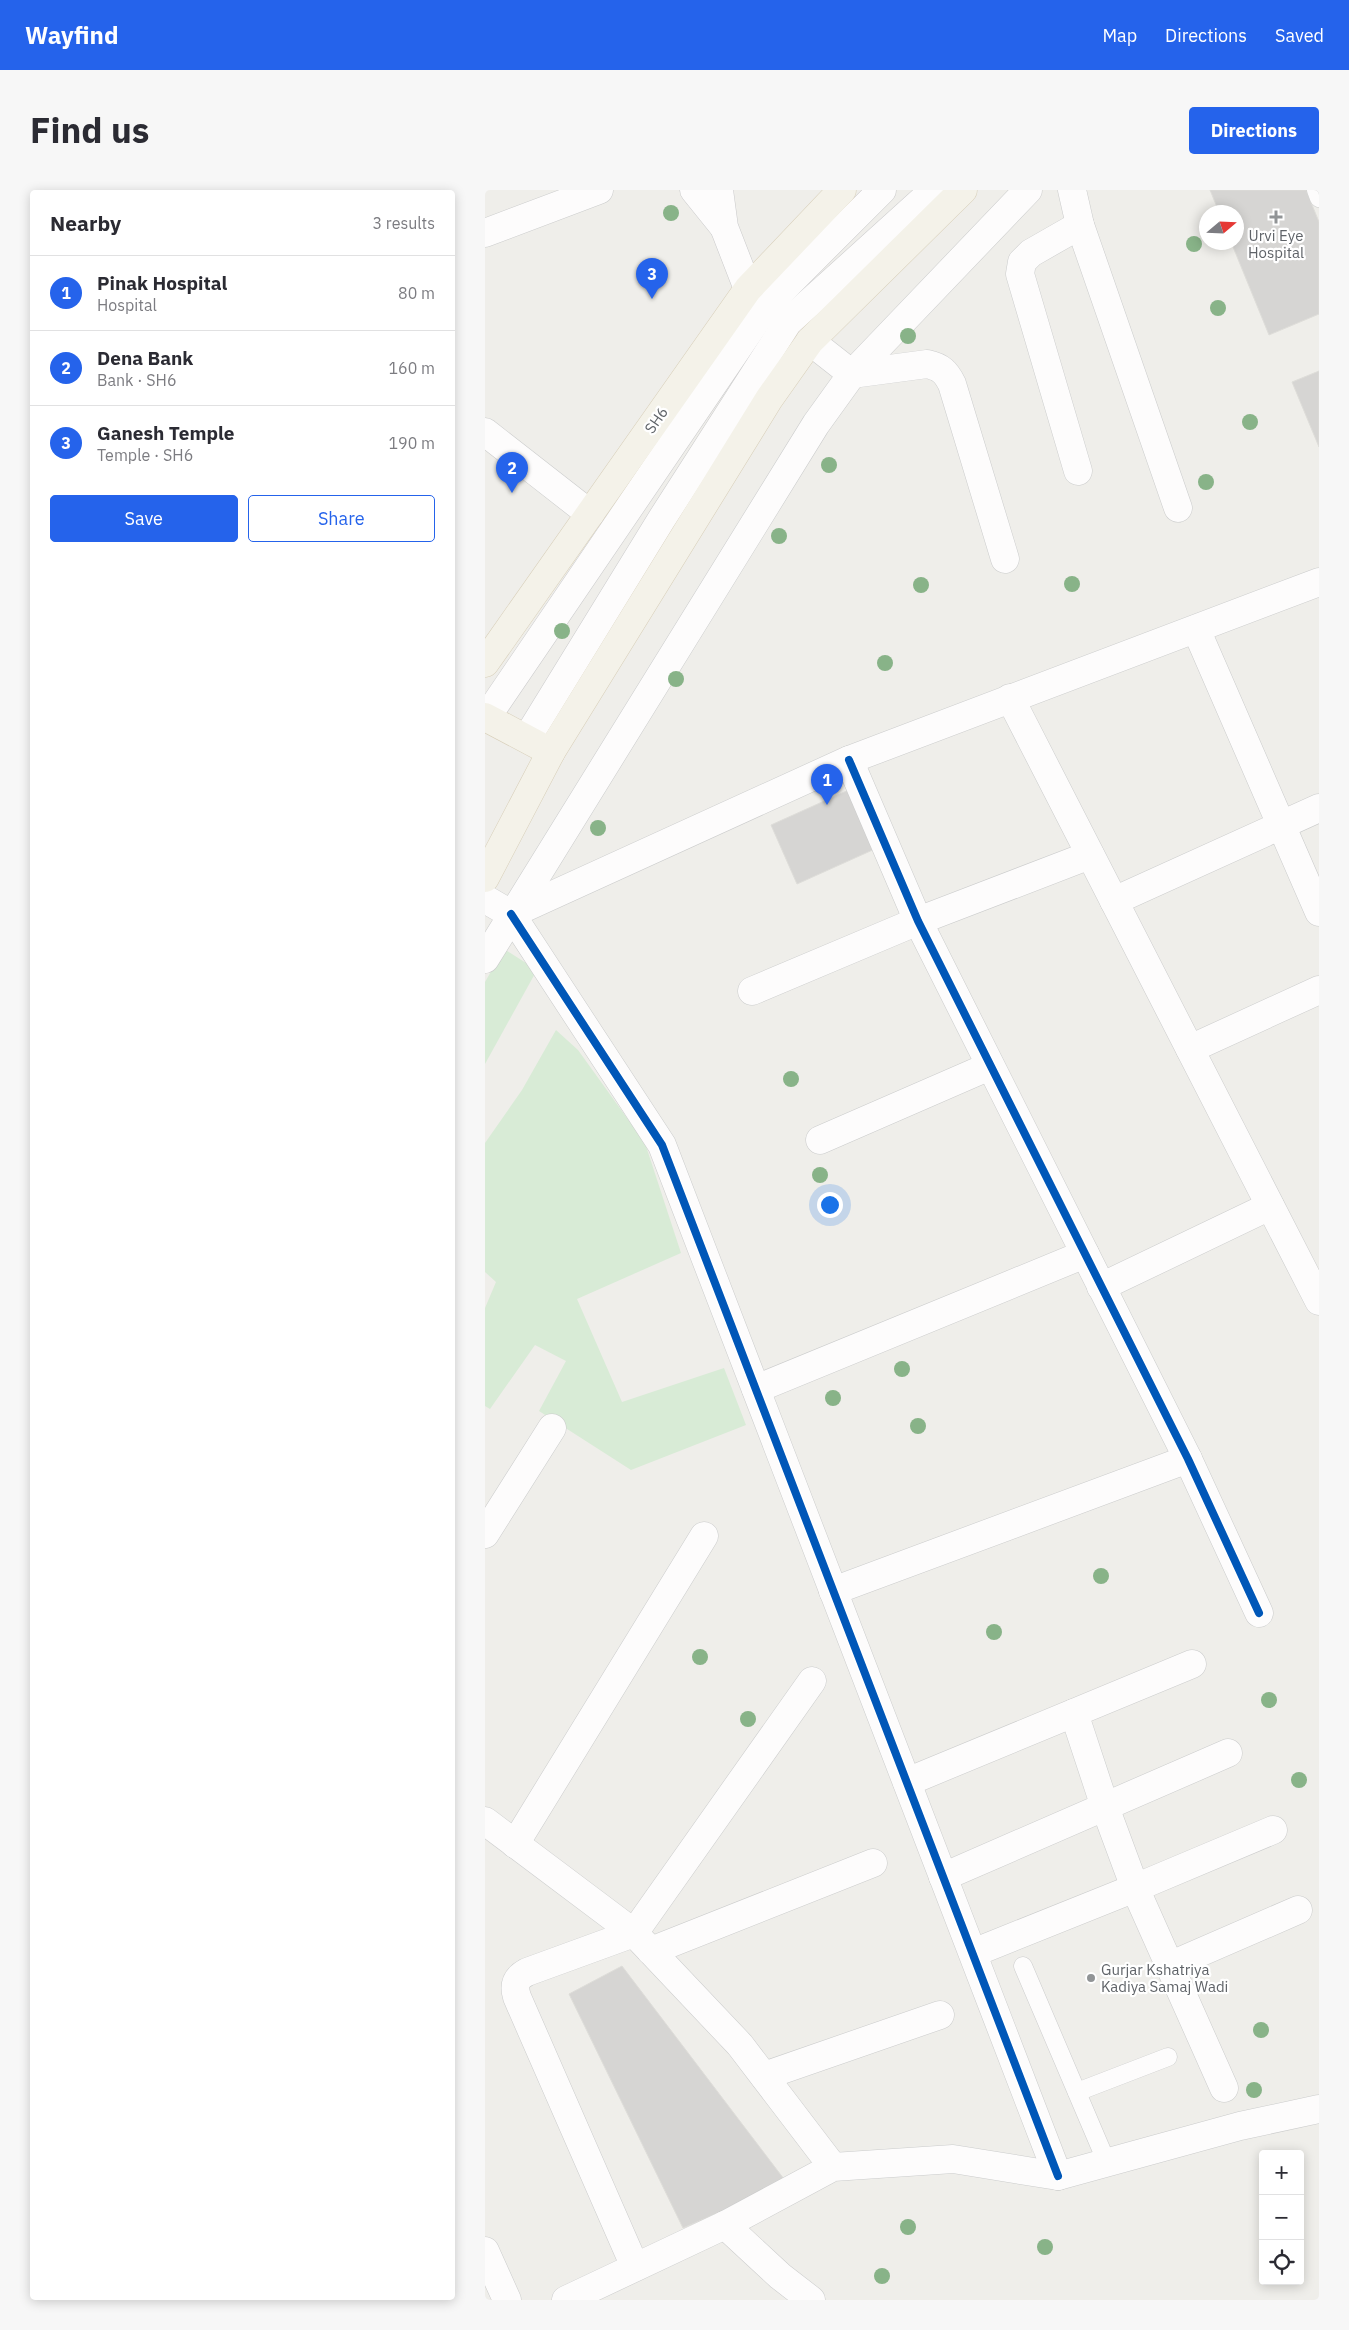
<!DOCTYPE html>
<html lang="en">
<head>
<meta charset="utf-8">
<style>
	:root { --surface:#fff; --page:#f7f7f7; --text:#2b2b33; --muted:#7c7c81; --line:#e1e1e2; --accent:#2563eb }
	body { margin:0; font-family:"IBM Plex Sans",sans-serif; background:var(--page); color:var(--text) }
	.controls { position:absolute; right:15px; bottom:15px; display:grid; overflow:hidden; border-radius:5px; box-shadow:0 2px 12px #0003 }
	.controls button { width:45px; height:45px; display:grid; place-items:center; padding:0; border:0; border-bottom:1px solid var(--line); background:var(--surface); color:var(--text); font:25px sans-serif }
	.compass { position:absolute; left:714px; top:15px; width:45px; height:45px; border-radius:50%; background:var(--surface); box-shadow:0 2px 12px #0003; rotate:71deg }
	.you { position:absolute; left:344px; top:1014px; width:18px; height:18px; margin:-12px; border:4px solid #fff; border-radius:50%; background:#1a73e8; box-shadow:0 0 0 8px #1a73e833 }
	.badge { display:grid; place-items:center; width:32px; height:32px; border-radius:50%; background:var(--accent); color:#fff; font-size:16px; font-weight:700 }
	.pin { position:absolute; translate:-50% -41px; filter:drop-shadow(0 1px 2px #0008) }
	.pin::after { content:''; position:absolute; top:26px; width:18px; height:15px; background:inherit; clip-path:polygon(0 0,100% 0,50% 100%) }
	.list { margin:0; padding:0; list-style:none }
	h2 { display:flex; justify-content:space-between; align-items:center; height:65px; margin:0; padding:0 20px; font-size:21px }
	h2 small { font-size:16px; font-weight:400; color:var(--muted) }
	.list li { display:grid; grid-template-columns:32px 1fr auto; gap:15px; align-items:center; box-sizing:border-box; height:75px; padding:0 20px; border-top:1px solid var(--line) }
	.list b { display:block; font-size:19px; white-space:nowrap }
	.list p { margin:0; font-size:16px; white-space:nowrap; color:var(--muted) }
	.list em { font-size:16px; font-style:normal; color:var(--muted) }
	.actions { display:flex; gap:10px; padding:15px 20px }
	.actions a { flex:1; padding:11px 0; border:1px solid var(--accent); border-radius:5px; text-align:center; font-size:18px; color:var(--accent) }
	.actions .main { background:var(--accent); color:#fff }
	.icon { flex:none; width:28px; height:28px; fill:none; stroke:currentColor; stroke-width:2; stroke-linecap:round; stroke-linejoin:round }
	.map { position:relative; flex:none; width:834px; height:2110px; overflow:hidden; border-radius:5px }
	header { display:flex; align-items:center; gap:30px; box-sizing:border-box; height:70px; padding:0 25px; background:var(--accent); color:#fff }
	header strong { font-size:24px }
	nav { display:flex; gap:28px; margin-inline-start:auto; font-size:18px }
	.intro { display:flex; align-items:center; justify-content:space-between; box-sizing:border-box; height:120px; padding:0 30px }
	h1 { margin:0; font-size:35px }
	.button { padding:12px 22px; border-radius:5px; background:var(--accent); color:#fff; font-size:18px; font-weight:700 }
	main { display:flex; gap:30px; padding:0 30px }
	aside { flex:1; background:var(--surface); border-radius:5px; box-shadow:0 2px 12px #0003 }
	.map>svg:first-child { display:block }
</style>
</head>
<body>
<header>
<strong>Wayfind</strong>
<nav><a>Map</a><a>Directions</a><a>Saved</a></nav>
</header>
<div class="intro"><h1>Find us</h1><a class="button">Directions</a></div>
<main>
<aside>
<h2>Nearby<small>3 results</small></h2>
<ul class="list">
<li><span class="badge">1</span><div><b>Pinak Hospital</b><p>Hospital</p></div><em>80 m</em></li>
<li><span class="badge">2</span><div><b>Dena Bank</b><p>Bank · SH6</p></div><em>160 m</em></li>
<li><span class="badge">3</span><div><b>Ganesh Temple</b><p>Temple · SH6</p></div><em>190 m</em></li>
</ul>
<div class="actions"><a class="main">Save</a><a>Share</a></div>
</aside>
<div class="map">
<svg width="834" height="2110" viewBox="0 0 834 2110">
	<rect width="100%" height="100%" fill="#efeeea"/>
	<g fill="#d8ebd6">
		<polygon points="19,759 52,780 0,874 0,792"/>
		<polygon points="71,840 93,860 160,953 196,1063 92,1109 137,1212 239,1178 261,1235 146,1280 54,1221 81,1171 50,1155 5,1219 0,1216 0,1118 11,1092 0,1082 0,953 37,900"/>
	</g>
	<g fill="#d6d5d3" stroke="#deddd9">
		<polygon points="725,0 821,0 834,32 834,124 784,145 746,52 752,52 752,22 734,22"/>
		<polygon points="834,181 834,257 807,192"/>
		<polygon points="366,599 392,658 312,694 286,635"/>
		<polygon points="137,1776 302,1993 198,2038 84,1804"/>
	</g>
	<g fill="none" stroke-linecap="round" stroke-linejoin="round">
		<defs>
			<g id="lane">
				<polyline points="831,0 834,8"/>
				<polyline points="538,1776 622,1973"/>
				<polyline points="592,1902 683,1867"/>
			</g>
			<g id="street">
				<polyline points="587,0 595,35 693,318"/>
				<polyline points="0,43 114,0"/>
				<path d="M325,151L367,184L442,174C456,177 461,182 467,194L520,369"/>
				<polyline points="0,242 105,324"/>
				<polyline points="593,281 535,84 537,72 546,63 595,35"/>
				<polyline points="711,439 834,722"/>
				<polyline points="525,508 834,1111"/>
				<polyline points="364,570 433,731 703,1269 774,1423"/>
				<polyline points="0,709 26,724 364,570 834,392"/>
				<polyline points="629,711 834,618"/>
				<polyline points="26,724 177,955 573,1986"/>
				<polyline points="0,769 331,234 367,184 543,0"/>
				<polyline points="267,801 433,731 605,665"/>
				<polyline points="705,859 834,800"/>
				<polyline points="335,950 505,876"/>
				<polyline points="616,1097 785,1016"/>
				<polyline points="271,1199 600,1064"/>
				<polyline points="0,1344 67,1238"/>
				<polyline points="348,1401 703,1269"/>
				<polyline points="589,1523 620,1617 650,1698 788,1640"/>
				<polyline points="422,1592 707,1474"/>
				<polyline points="0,1631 149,1743 255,1855 348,1977"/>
				<polyline points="30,1654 219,1346"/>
				<polyline points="458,1687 743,1563"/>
				<polyline points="166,1761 388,1673"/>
				<polyline points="488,1763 650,1698 739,1898"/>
				<polyline points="684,1776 813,1720"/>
				<polyline points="279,1886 455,1825"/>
				<polyline points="240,2035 295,2086 326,2110"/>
				<polyline points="0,2061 22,2110"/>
				<path d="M150,2077L32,1807C28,1794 31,1788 42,1782L149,1743L327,1491"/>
				<polyline points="81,2110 240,2035 348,1977 468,1969 573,1986 755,1936 834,1919"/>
			</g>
			<g id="secondary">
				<polyline points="209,0 238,36"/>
				<polyline points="234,0 239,37 263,99 280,113"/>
				<polyline points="1,528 282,115 397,0"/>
				<polyline points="42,548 176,330 303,132 449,0"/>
			</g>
			<g id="primary">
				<polyline points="0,473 263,99 357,0"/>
				<polyline points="0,527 66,562"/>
				<polyline points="0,688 66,562 284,209 325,151 478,0"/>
			</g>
		</defs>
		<use href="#lane" stroke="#cbcccc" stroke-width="19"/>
		<use href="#street" stroke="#cbcccc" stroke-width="29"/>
		<use href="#secondary" stroke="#cacacb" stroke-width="29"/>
		<use href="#primary" stroke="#d7ceb8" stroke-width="29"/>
		<use href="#lane" stroke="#fdfcfc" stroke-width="18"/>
		<use href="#street" stroke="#fdfcfc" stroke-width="28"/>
		<use href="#secondary" stroke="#fdfcfc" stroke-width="28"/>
		<use href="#primary" stroke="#f4f2e9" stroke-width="28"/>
		<defs>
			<g id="cycleway">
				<polyline points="364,570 433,731 703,1269 774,1423"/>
				<polyline points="26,724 177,955 573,1986"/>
			</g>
		</defs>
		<use href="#cycleway" stroke="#fff" stroke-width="11"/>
		<use href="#cycleway" stroke="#0057b8" stroke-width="8"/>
	</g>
	<g fill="#88b388">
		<circle cx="186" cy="23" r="8"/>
		<circle cx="709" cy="54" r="8"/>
		<circle cx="733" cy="118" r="8"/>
		<circle cx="423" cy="146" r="8"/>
		<circle cx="765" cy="232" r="8"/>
		<circle cx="344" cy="275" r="8"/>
		<circle cx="721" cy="292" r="8"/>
		<circle cx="294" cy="346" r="8"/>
		<circle cx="587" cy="394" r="8"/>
		<circle cx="436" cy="395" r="8"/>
		<circle cx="77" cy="441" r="8"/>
		<circle cx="400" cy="473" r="8"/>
		<circle cx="191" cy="489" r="8"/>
		<circle cx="113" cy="638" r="8"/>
		<circle cx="306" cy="889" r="8"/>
		<circle cx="335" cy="985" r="8"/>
		<circle cx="417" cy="1179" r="8"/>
		<circle cx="348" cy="1208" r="8"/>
		<circle cx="433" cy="1236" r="8"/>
		<circle cx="616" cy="1386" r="8"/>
		<circle cx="509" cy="1442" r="8"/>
		<circle cx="215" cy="1467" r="8"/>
		<circle cx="784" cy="1510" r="8"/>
		<circle cx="263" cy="1529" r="8"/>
		<circle cx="814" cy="1590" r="8"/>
		<circle cx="776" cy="1840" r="8"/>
		<circle cx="769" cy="1900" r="8"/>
		<circle cx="423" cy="2037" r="8"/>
		<circle cx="560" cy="2057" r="8"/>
		<circle cx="397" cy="2086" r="8"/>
	</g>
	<g fill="#919496" stroke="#fff" stroke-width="2">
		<path d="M788.5 19.5h5v5h5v5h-5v5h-5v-5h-5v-5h5z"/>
		<circle cx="606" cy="1788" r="5"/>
	</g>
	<g text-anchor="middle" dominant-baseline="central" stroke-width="4.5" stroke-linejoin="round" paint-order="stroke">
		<g font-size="15" fill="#5f6368" stroke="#fff">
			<text x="791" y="45">Urvi Eye<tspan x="791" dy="17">Hospital</tspan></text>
			<text x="616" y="1779" text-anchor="start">Gurjar Kshatriya<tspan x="616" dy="17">Kadiya Samaj Wadi</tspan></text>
		</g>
		<g font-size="15" fill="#5f6368" stroke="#fff">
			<text transform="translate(171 230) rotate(-55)">SH6</text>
		</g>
	</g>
</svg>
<div class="controls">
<button>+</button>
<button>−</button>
<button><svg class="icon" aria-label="locate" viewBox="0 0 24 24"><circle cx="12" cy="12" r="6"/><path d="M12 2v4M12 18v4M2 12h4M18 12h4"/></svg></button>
</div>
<svg class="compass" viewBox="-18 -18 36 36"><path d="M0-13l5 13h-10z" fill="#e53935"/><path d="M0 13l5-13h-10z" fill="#7c7c81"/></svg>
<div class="you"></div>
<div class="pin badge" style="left:342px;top:615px">1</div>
<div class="pin badge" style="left:27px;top:303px">2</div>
<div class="pin badge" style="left:167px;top:109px">3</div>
</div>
</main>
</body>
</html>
